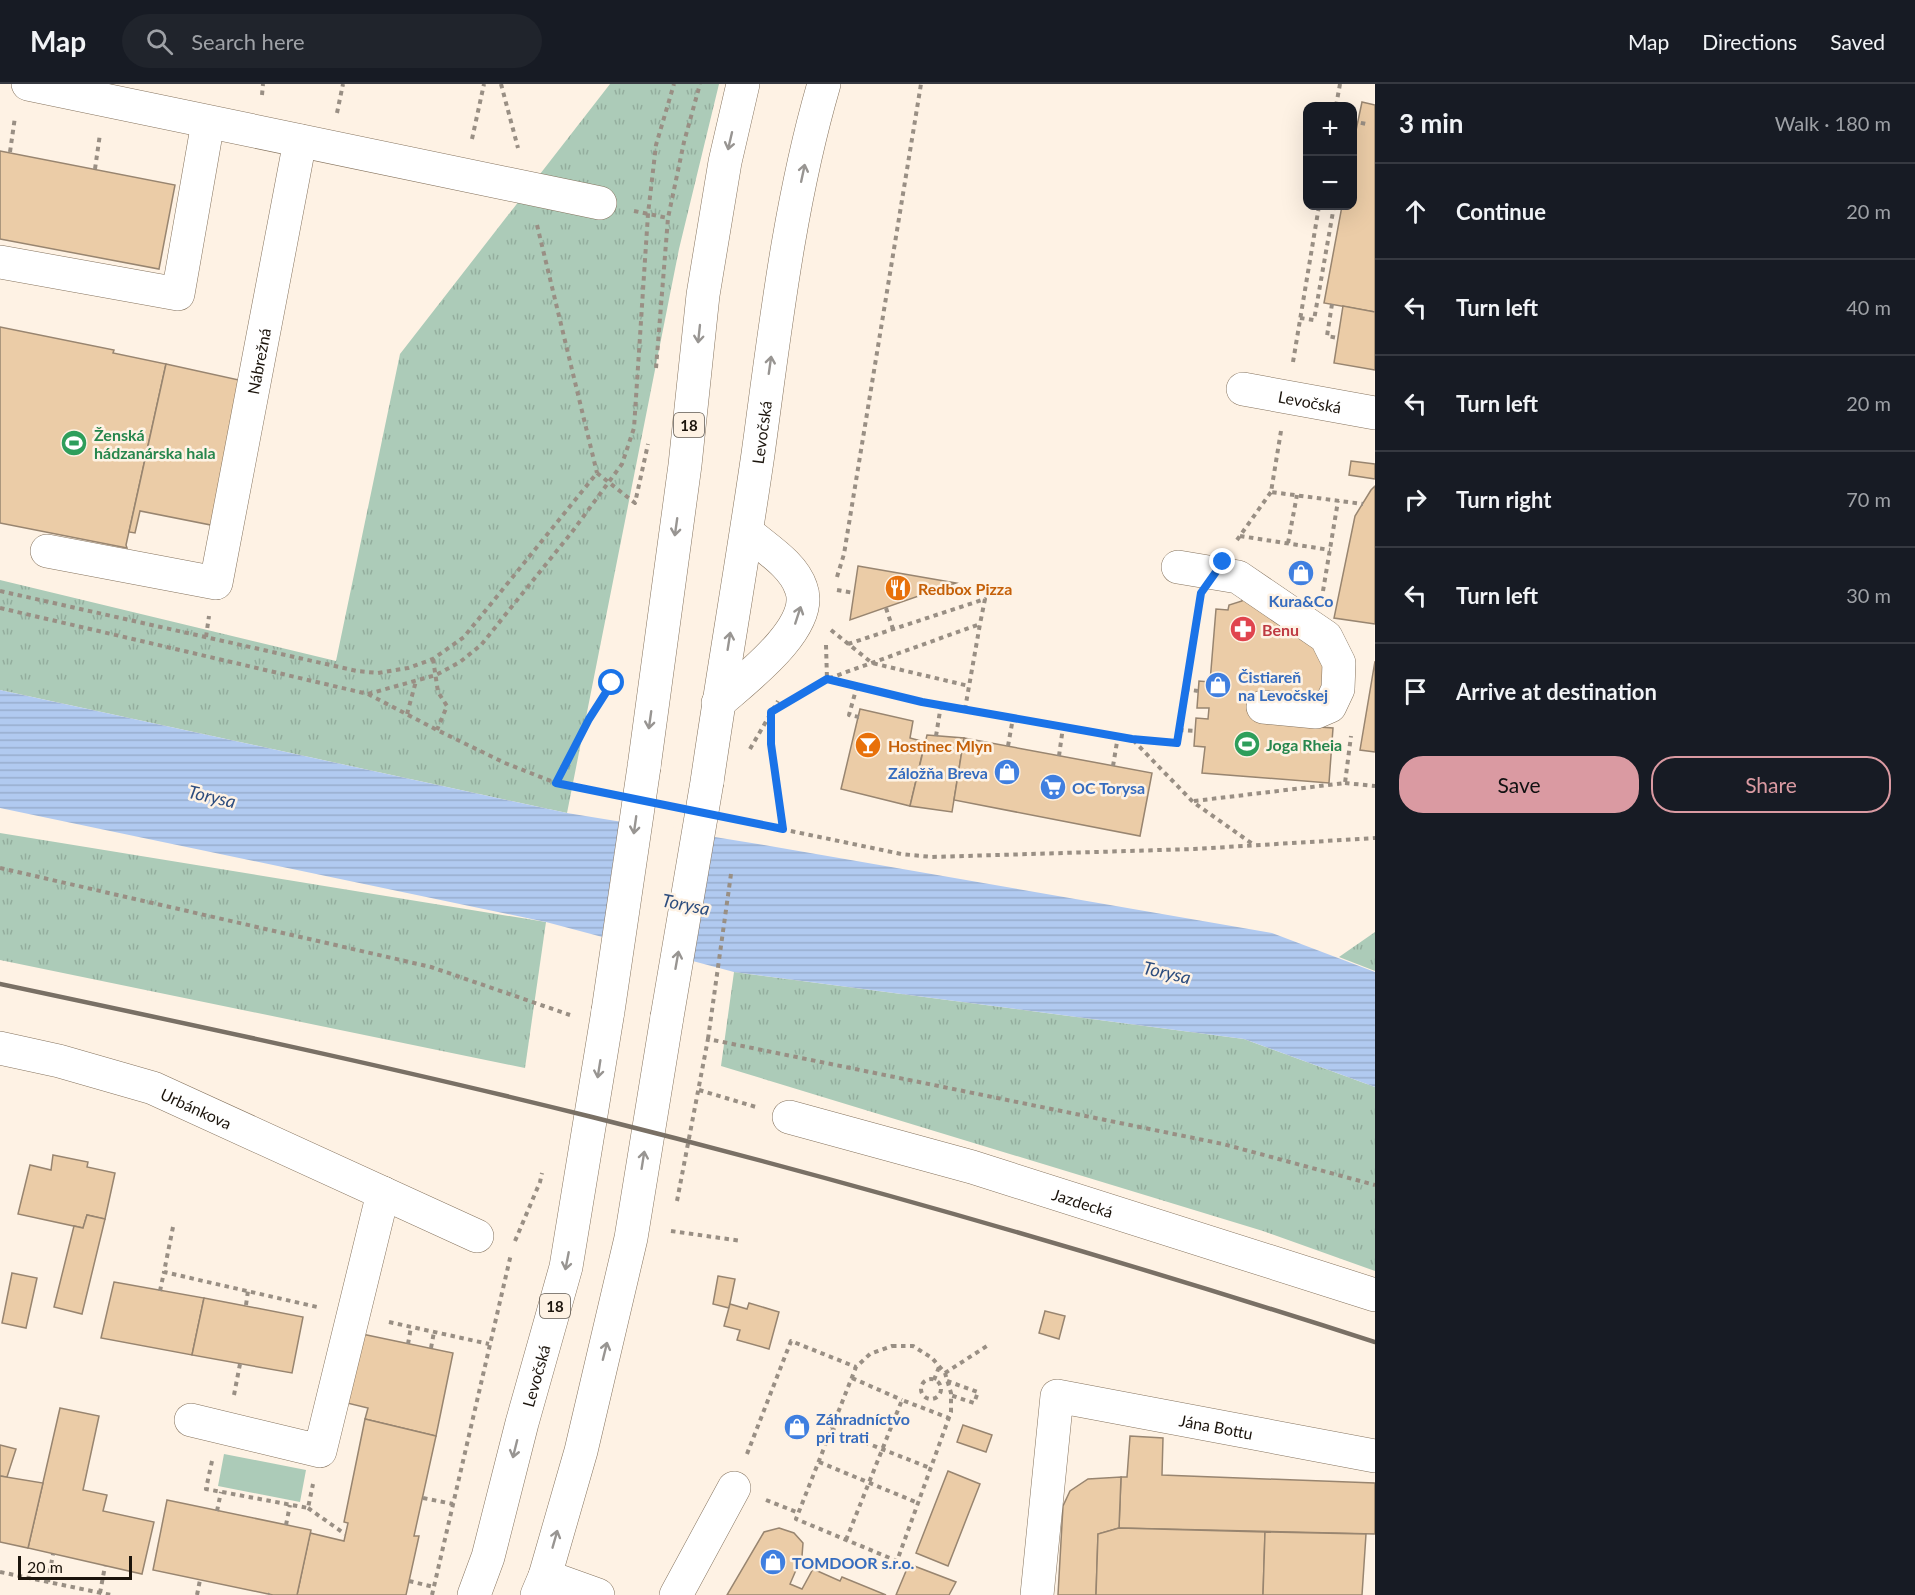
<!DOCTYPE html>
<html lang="en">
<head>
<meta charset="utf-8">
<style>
	:root { --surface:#171b24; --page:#20242c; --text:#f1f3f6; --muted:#9ea1a6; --line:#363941; --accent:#da9aa2 }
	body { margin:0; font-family:Lato,sans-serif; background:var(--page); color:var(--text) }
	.controls { position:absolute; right:18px; top:18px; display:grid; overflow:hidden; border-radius:12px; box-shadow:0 6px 24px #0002 }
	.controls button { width:54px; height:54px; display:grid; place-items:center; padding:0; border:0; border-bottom:2px solid var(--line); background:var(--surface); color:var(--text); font:30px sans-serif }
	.scale { position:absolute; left:18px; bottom:15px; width:114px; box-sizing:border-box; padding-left:6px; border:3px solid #1b140c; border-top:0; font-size:16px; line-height:21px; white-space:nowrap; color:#1b140c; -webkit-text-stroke:4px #fef2e4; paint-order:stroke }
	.stop { position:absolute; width:18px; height:18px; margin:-14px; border:4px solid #1a73e8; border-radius:50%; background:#fff }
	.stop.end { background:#1a73e8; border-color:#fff; box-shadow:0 2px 6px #0008 }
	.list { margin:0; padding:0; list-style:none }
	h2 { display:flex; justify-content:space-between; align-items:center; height:78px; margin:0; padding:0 24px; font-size:26px }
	h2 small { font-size:20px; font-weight:400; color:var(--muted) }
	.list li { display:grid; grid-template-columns:39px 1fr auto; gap:18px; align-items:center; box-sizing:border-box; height:96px; padding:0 24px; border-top:2px solid var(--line) }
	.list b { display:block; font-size:22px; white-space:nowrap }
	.list em { font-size:20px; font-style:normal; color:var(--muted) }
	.actions { display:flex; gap:12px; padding:18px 24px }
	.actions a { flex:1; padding:14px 0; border:2px solid var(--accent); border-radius:24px; text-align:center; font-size:21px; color:var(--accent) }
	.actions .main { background:var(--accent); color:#111 }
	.icon { flex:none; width:33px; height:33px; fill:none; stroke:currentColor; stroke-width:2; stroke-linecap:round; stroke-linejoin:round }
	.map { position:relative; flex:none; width:1375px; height:1511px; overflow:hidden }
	header { display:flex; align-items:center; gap:36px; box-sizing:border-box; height:84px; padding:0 30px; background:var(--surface); border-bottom:2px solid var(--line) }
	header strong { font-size:28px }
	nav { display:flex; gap:33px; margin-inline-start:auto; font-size:21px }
	.search { width:420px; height:54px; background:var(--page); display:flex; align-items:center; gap:15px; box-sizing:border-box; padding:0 21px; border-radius:33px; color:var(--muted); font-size:22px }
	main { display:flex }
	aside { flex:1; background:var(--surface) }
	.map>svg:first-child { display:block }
</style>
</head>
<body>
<header>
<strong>Map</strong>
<div class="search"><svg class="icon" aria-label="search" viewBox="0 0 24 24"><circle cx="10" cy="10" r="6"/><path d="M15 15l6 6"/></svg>Search here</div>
<nav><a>Map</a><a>Directions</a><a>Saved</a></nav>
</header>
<main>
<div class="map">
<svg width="1375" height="1511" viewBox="0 0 1375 1511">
	<defs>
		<pattern id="grass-tufts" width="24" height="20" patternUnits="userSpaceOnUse" patternTransform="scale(1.5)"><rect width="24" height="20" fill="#accbb8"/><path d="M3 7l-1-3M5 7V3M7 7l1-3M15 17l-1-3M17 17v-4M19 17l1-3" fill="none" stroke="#93ad9d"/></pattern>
		<pattern id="water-rules" width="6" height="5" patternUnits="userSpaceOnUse" patternTransform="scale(1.5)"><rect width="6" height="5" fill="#b1caf0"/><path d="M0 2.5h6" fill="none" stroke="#98adcd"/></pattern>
	</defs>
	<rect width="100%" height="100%" fill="#fef2e4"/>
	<g fill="url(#grass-tufts)">
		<polygon points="610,0 719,0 679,165 567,729 0,606 0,496 336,577 400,270"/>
		<polygon points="0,749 546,838 525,984 0,876"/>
		<polygon points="1375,848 1375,887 1339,873"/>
		<polygon points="734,888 1244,955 1375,1003 1375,1187 1263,1147 721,982"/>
	</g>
	<polygon fill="#accbb8" points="224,1370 306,1386 300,1418 218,1402"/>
	<polygon fill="url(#water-rules)" points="0,606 567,729 764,761 1272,849 1375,888 1375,1003 1244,955 734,888 546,838 0,724"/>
	<polygon fill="#fef2e4" points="636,737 704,748 678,876 618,860"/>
	<g fill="#ebcca7" stroke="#988570" stroke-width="1.5">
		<polygon points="1362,18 1375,21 1375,228 1324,219 1342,122 1352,122 1352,65"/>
		<polygon points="0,67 175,101 159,185 0,155"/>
		<polygon points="1343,222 1375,228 1375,286 1334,279"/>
		<polygon points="0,243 114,266 113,269 166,280 126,461 127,464 0,439"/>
		<polygon points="166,280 248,298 221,443 140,427 135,449 129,448"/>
		<polygon points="1351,377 1375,380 1375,395 1349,391"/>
		<polygon points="1375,402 1375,540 1334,534 1355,432 1371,406"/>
		<polygon points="858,482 956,499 850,536"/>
		<polygon points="1242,511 1327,569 1323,619 1262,639 1333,644 1329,699 1202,689 1205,663 1194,662 1196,634 1208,635 1209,624 1197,624 1199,597 1210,598 1216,525 1228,526 1229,521 1242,517"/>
		<polygon points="1375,577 1375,668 1360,666"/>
		<polygon points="860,625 913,637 910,654 925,658 910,722 841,705"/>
		<polygon points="927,651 964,654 952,728 910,722"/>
		<polygon points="964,654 1152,689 1140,752 954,716"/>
		<polygon points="53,1071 88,1078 87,1083 115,1089 105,1135 87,1131 83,1144 18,1130 30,1081 51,1086"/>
		<polygon points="87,1131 105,1135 82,1230 54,1223 74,1142 83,1144"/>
		<polygon points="12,1189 37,1194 26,1244 2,1239"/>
		<polygon points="718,1192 735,1195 729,1224 713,1220"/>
		<polygon points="114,1198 204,1214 192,1271 101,1254"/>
		<polygon points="204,1214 303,1233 292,1289 192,1271"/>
		<polygon points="749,1219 779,1228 769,1265 737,1256 740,1246 724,1242 730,1220 747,1225"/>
		<polygon points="1045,1227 1065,1232 1059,1255 1039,1249"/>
		<polygon points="362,1250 453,1269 436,1352 365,1335 368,1324 347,1319"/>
		<polygon points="60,1324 99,1332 83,1406 107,1411 103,1427 154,1438 142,1490 28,1464"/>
		<polygon points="365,1335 436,1352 414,1452 419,1452 406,1511 297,1511 310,1449 344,1457 348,1439 344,1438"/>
		<polygon points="963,1341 992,1351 986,1368 957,1358"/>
		<polygon points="1130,1352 1163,1354 1162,1391 1375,1399 1375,1450 1119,1444 1121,1393 1127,1393"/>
		<polygon points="0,1361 16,1365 7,1393 0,1392"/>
		<polygon points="948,1387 980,1400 948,1482 916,1469"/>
		<polygon points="0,1392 43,1399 28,1464 0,1458"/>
		<polygon points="1121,1393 1119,1444 1098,1450 1096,1511 1058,1511 1063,1422 1070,1407 1088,1395"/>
		<polygon points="167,1416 311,1446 297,1511 273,1511 153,1486"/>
		<polygon points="779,1444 794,1449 803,1459 802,1472 790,1500 802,1505 813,1485 840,1497 842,1493 886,1511 727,1511 764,1448"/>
		<polygon points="1119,1444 1265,1448 1263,1511 1096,1511 1098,1450"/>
		<polygon points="1265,1448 1366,1450 1362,1511 1263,1511"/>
		<polygon points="909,1480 956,1498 949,1511 896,1511"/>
	</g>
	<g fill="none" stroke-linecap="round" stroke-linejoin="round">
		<defs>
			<g id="minor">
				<polyline points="28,0 600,119"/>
				<polyline points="0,178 178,210 208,38"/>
				<path id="s1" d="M1243,305L1375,329"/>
				<path id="s2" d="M47,467L216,499L300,57"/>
				<polyline points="1178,483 1238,493 1326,553 1339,579 1338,605 1330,622 1316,628 1263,623"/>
				<path d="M718,619C743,597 816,543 801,504C793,480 765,464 747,448"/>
				<path id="s3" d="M0,964L59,977L153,1004L477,1152"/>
				<path id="s4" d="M789,1033L972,1083L1375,1211"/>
				<polyline points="191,1336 320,1367 383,1109"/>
				<polyline points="545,1492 598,1511"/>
				<polyline points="676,1511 734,1404"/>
				<path id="s5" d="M1037,1511L1057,1312L1375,1372"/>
			</g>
			<g id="major">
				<polyline points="644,683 685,381 703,211 725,78 743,0"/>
				<path id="s6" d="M707,698C723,588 742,480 758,370C775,246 789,120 824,0"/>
				<path id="s7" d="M474,1511L488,1473L522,1339L566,1183L608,927"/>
				<polyline points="537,1511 545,1492 581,1367 631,1154 667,933"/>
			</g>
		</defs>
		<use href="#minor" stroke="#85735e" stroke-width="34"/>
		<use href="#major" stroke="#85735e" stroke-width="34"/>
		<g stroke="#998f84" stroke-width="4" stroke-dasharray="4.5 4.5" stroke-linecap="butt">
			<polyline points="501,0 518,64"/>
			<polyline points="262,11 263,0"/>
			<polyline points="1336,22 1340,0"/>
			<polyline points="337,29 343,0"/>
			<polyline points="1352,37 1366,40"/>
			<polyline points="472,55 484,0"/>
			<polyline points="10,68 15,33"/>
			<polyline points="1352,71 1360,73"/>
			<polyline points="95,85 100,50"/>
			<polyline points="634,127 668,134"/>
			<polyline points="537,141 597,389"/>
			<polyline points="1332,220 1327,252 1338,254"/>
			<polyline points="1300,234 1314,236 1334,122"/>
			<polyline points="1293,278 1319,122"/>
			<polyline points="656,284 668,134 684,58 700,0"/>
			<polyline points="1281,347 1271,408 1363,420"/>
			<polyline points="1240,452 1330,466"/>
			<polyline points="1237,456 1271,408"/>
			<polyline points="1288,459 1297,411"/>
			<polyline points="837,493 844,470 921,0"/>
			<polyline points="837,506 854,509"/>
			<polyline points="0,507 357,587 378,589 408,584 433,575 464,553 597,389 635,419 648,360"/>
			<polyline points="1323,507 1338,417"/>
			<polyline points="0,524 368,610 437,646 505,679 556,699 604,709"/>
			<polyline points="886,524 893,545"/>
			<polyline points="831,546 872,579 969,602"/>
			<polyline points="206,553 209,532"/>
			<polyline points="848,560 985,515 980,540"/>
			<polyline points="826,561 827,595 980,540 965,625"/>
			<polyline points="433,575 438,608 447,622 437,646"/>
			<polyline points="857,602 849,631 859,633"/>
			<polyline points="1185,605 1198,607"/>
			<polyline points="368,610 436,591 460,578 481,561 572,448 622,380 634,344 648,130 656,61 674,0"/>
			<polyline points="407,630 416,597"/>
			<polyline points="1179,646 1195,647"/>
			<polyline points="936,652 941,621"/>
			<polyline points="1132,655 1177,659 1199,522"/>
			<polyline points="1008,662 1013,634"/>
			<polyline points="750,665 778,617"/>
			<polyline points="1059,672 1063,643"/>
			<polyline points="1113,682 1118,652"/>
			<polyline points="556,699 589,635 612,599"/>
			<polyline points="1345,699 1375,702"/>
			<polyline points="1194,717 1345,699 1351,652"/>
			<polyline points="738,736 901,770 932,773 1194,765 1375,754"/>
			<polyline points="783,745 771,660 771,629 827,595 922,618 1132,655 1193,718 1254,761"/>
			<polyline points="0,784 431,883 570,931"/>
			<polyline points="699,1006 756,1023"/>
			<polyline points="677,1117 708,955 1223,1060 1375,1101"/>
			<polyline points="173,1143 164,1188 317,1223"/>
			<polyline points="671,1147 742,1157"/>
			<polyline points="515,1157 540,1098 542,1089"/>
			<polyline points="160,1207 164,1188"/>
			<polyline points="246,1221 248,1207"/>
			<polyline points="389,1238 489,1260"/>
			<polyline points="408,1260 411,1243"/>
			<polygon points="892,1262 913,1262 932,1274 945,1289 951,1309 951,1328 897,1477 796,1435 856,1283 870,1270"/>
			<polyline points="431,1264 434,1248"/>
			<polyline points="945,1289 990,1260"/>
			<polyline points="852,1294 902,1316"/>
			<circle cx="931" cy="1305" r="10"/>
			<polyline points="934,1296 939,1283"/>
			<polyline points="947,1297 978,1308 974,1319 950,1311"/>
			<polyline points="234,1311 240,1280"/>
			<polyline points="831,1345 930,1384"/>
			<polyline points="747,1370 791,1257 856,1283"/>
			<polyline points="212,1377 206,1405 308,1424 313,1400"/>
			<polyline points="819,1378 918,1419"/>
			<polyline points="423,1414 453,1420"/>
			<polyline points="766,1416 799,1429"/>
			<polyline points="308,1424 345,1450"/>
			<polyline points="217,1427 221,1408"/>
			<polyline points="286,1441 290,1421"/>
			<polyline points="846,1456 902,1316 949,1334"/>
			<polyline points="0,1488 111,1511"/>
			<polyline points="409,1497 434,1503"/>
			<polyline points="48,1498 53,1470"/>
			<polyline points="100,1509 105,1482"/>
			<polyline points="197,1511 200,1496"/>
			<polyline points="269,1511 270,1510"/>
			<polyline points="432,1511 511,1170"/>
		</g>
		<use href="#minor" stroke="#fff" stroke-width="33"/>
		<use href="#major" stroke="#fff" stroke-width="33"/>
		<path stroke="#797065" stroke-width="4.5" d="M0,900C198,942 396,984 592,1033C856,1099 1117,1175 1375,1258"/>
		<defs>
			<g id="major-bridge">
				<polyline points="608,927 644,683"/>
				<polyline points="667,933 707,698"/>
			</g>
		</defs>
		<use href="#major-bridge" stroke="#85735e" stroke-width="34" stroke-linecap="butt"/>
		<polyline stroke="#998f84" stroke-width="4" stroke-dasharray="4.5 4.5" stroke-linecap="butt" points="708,955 731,790"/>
		<use href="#major-bridge" stroke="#fff" stroke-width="33"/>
	</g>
	<defs><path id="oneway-shaft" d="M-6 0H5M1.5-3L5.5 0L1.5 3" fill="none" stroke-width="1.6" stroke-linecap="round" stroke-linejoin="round" transform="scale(1.5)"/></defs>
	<g stroke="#989592">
		<use href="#oneway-shaft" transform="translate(730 57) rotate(103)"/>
		<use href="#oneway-shaft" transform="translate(803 89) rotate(-78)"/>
		<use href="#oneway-shaft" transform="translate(699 250) rotate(96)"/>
		<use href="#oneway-shaft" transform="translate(770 281) rotate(-82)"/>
		<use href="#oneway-shaft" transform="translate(676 443) rotate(98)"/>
		<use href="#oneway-shaft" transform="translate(798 531) rotate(-72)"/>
		<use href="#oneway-shaft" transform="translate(729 557) rotate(-81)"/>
		<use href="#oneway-shaft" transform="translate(650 636) rotate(98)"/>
		<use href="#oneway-shaft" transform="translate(635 741) rotate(98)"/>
		<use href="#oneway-shaft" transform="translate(677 876) rotate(-80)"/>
		<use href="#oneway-shaft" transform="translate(599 985) rotate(99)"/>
		<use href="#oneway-shaft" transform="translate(643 1076) rotate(-81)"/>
		<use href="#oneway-shaft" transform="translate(567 1177) rotate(101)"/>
		<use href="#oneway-shaft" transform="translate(605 1267) rotate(-76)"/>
		<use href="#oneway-shaft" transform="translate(515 1365) rotate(104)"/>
		<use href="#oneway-shaft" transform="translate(555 1455) rotate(-74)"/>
	</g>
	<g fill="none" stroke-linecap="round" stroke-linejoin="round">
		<polyline stroke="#1a73e8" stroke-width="8" points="612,599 589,635 556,699 783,745 771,660 771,628 827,595 922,618 1132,655 1177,659 1201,509 1223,478"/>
	</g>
	<defs>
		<symbol id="stadium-disc" viewBox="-11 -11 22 22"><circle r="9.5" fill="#2e9e5b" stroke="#fef2e4"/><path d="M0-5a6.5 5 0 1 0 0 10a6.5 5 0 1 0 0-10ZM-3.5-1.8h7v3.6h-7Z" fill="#fff"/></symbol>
		<symbol id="shop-disc" viewBox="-11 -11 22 22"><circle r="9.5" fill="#3f7fe0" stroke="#fef2e4"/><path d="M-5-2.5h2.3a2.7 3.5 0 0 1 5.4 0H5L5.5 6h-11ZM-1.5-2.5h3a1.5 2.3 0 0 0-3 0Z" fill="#fff"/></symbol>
		<symbol id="restaurant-disc" viewBox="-11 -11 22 22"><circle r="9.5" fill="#e8710a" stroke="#fef2e4"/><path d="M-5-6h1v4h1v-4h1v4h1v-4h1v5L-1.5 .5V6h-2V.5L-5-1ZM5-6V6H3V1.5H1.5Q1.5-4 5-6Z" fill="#fff"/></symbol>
		<symbol id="pharmacy-disc" viewBox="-11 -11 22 22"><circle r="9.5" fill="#e0444e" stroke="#fef2e4"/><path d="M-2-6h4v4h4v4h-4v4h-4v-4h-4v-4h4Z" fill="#fff"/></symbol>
		<symbol id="bar-disc" viewBox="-11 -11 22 22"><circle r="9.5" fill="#e8710a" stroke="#fef2e4"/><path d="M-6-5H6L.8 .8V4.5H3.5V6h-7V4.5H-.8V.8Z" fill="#fff"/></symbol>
		<symbol id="supermarket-disc" viewBox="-11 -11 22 22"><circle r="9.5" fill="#3f7fe0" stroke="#fef2e4"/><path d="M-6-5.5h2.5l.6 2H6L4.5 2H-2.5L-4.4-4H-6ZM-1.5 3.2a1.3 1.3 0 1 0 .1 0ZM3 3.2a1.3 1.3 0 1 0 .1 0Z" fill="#fff"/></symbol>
	</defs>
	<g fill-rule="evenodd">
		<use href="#stadium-disc" x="59" y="344" width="30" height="30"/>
		<use href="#shop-disc" x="1286" y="474" width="30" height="30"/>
		<use href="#restaurant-disc" x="883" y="489" width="30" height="30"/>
		<use href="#pharmacy-disc" x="1228" y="530" width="30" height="30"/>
		<use href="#shop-disc" x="1203" y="586" width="30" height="30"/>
		<use href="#stadium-disc" x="1232" y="645" width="30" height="30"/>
		<use href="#bar-disc" x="853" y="646" width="30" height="30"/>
		<use href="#shop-disc" x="992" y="673" width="30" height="30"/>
		<use href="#supermarket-disc" x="1038" y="688" width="30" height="30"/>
		<use href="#shop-disc" x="782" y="1328" width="30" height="30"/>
		<use href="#shop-disc" x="758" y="1463" width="30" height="30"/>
	</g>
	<g text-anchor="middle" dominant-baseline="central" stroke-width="5" stroke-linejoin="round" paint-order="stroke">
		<g fill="#fef2e4" stroke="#5f574d" stroke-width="1.5">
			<rect x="674" y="329" width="30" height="24" rx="4.5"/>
			<rect x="540" y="1210" width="30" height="24" rx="4.5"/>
		</g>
		<g font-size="15" font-weight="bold" fill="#1b140c">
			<text x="689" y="341">18</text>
			<text x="555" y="1222">18</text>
		</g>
		<g font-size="16" fill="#1b140c" stroke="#fef2e4">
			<text stroke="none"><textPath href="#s2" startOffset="398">Nábrežná</textPath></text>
			<text stroke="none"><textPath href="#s1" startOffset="68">Levočská</textPath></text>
			<text stroke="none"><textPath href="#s6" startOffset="354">Levočská</textPath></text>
			<text stroke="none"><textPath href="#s3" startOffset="206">Urbánkova</textPath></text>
			<text stroke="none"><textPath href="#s4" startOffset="306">Jazdecká</textPath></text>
			<text stroke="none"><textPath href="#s7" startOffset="228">Levočská</textPath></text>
			<text stroke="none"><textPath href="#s5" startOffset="362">Jána Bottu</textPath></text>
		</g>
		<g font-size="16" font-weight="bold" fill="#27864d" stroke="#fef2e4" text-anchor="start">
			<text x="94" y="350">Ženská<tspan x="94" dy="18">hádzanárska hala</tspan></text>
			<text x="1266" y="660">Joga Rheia</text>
		</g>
		<g font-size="16" font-weight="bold" fill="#c56008" stroke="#fef2e4" text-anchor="start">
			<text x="918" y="504">Redbox Pizza</text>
			<text x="888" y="661">Hostinec Mlyn</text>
		</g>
		<g font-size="16" font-weight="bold" fill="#366cbe" stroke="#fef2e4" text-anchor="start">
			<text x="1301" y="516" text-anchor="middle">Kura&amp;Co</text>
			<text x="1238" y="592">Čistiareň<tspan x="1238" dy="18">na Levočskej</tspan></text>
			<text x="988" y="688" text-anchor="end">Záložňa Breva</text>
			<text x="1072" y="703">OC Torysa</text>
			<text x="816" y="1334">Záhradníctvo<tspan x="816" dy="18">pri trati</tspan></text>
			<text x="792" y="1478">TOMDOOR s.r.o.</text>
		</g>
		<g font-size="16" font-weight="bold" fill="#be3a42" stroke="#fef2e4" text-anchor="start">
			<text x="1262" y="545">Benu</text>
		</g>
		<g font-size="18" font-style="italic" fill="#2d4d7e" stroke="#fef2e4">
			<text transform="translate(212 712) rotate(13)">Torysa</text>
			<text transform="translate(686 820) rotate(11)">Torysa</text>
			<text transform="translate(1167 888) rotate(13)">Torysa</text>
		</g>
	</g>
</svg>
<div class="controls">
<button>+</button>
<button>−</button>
</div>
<div class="scale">20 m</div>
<div class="stop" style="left:612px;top:599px"></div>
<div class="stop end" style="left:1223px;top:478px"></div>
</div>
<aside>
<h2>3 min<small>Walk · 180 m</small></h2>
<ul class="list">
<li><svg class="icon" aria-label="ahead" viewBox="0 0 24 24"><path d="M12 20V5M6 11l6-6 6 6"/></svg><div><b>Continue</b></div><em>20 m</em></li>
<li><svg class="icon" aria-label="left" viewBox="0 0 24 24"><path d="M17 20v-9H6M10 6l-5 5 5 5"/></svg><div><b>Turn left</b></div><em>40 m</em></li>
<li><svg class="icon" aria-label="left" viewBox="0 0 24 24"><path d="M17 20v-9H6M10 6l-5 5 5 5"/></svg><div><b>Turn left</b></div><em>20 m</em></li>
<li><svg class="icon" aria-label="right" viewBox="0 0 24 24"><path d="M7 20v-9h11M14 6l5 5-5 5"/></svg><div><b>Turn right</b></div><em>70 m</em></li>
<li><svg class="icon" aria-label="left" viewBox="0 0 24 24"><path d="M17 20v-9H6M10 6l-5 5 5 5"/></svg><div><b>Turn left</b></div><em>30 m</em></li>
<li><svg class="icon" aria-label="arrive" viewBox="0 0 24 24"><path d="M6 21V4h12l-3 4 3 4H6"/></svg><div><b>Arrive at destination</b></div></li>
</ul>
<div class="actions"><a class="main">Save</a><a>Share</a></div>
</aside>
</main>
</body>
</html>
